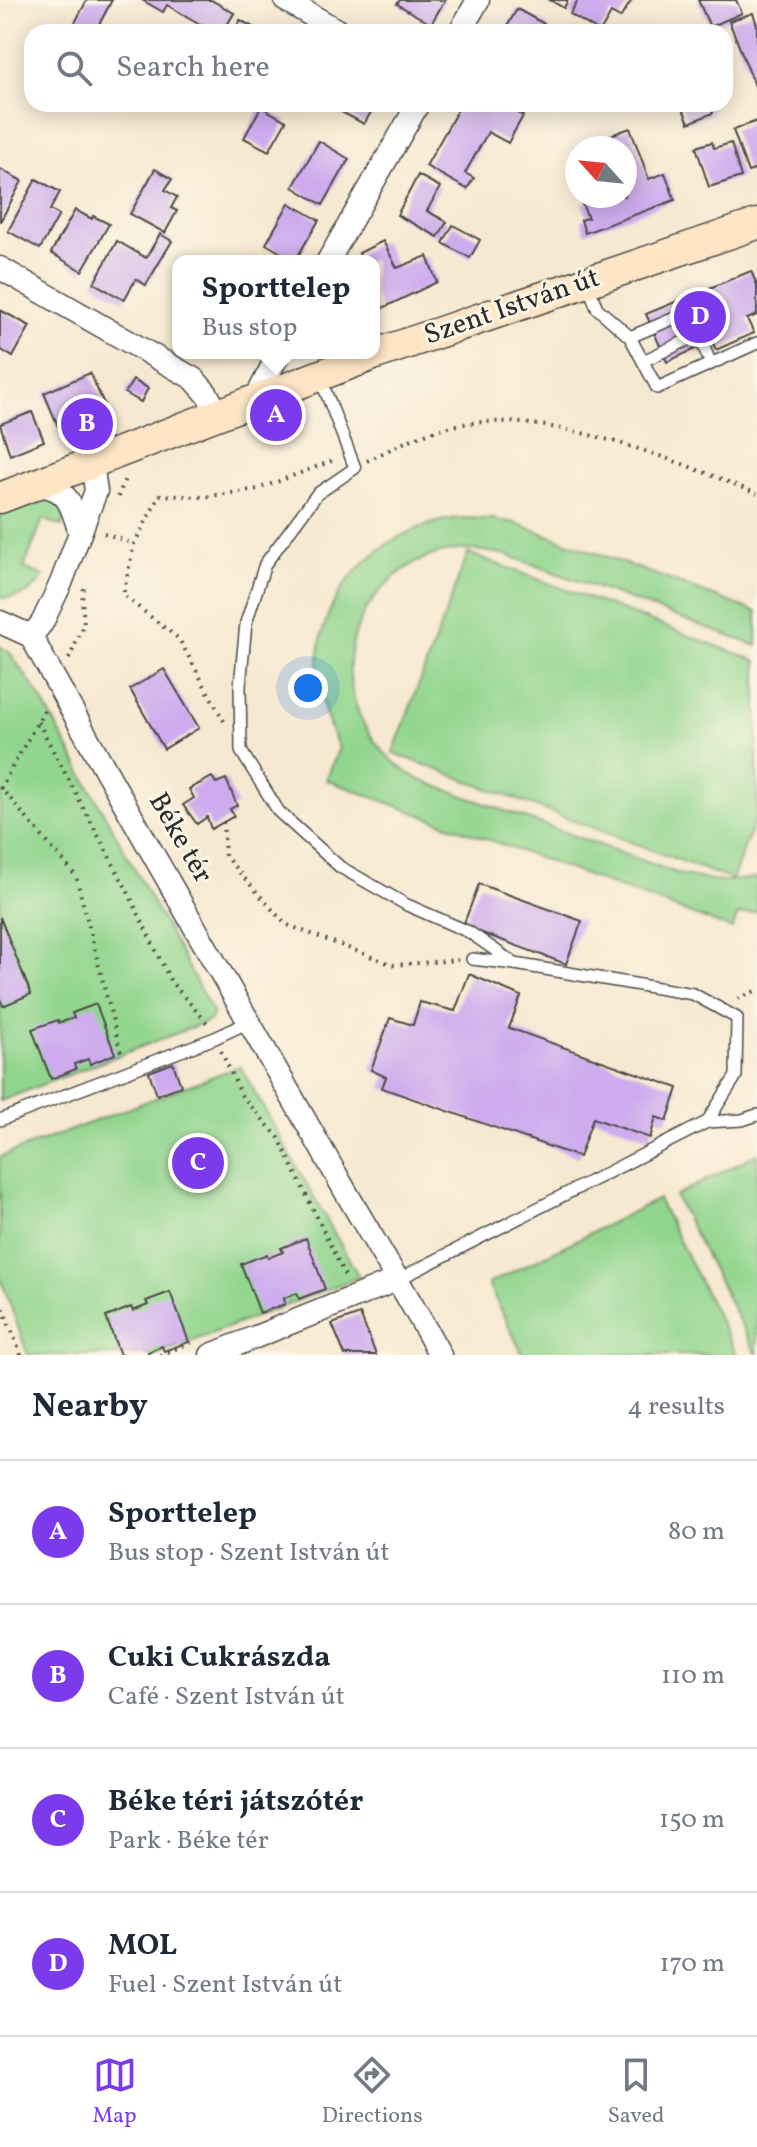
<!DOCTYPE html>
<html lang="en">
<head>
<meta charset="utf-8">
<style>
	:root { --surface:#fff; --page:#f2f2f3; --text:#1f2937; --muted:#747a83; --line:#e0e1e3; --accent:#7c3aed }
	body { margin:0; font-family:Vollkorn,serif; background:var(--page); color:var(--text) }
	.compass { position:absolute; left:565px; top:136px; width:72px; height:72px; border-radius:50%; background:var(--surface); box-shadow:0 4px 20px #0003; rotate:297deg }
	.you { position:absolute; left:308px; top:688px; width:28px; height:28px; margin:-20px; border:6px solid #fff; border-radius:50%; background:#1a73e8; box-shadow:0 0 0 12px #1a73e833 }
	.badge { display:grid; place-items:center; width:52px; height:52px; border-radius:50%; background:var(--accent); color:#fff; font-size:26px; font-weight:700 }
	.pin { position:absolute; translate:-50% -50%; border:4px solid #fff; box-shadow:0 2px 8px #0006 }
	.popup { position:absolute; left:172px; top:255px; width:208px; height:104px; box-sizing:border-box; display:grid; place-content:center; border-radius:16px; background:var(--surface); filter:drop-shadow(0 2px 6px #0005); font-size:26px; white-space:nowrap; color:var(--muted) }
	.popup b { font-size:30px; color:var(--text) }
	.popup::after { content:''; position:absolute; left:50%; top:100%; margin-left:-16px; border:16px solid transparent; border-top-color:var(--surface) }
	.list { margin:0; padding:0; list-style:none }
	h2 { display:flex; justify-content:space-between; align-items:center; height:104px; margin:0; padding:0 32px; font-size:34px }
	h2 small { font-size:26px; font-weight:400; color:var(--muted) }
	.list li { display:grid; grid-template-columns:52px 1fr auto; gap:24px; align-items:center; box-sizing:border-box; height:144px; padding:0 32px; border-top:2px solid var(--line) }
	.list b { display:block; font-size:30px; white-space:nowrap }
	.list p { margin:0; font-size:26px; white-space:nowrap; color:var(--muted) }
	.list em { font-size:26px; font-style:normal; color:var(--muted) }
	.icon { flex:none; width:44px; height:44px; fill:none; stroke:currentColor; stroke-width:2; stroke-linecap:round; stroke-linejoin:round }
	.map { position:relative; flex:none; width:757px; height:1355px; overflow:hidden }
	.search { position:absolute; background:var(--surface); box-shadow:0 4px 20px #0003; left:24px; right:24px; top:24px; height:88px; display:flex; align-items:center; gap:20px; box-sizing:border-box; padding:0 28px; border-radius:24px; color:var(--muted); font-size:30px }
	.sheet { height:680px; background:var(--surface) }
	nav { display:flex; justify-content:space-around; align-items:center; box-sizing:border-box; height:112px; border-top:2px solid var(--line); background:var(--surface); font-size:22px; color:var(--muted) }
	nav a { display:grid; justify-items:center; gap:4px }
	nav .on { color:var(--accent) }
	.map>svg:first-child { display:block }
</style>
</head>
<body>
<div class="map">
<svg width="757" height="1355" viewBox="0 0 757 1355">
	<rect width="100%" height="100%" fill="#fcf5e5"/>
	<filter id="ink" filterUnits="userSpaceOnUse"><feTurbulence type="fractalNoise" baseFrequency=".0125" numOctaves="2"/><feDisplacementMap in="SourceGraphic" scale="16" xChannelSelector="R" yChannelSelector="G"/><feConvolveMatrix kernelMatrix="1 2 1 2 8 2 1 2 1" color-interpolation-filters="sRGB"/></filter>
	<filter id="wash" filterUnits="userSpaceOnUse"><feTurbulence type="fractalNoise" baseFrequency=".006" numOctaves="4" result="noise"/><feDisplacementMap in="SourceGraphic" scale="32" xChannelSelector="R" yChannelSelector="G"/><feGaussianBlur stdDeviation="1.8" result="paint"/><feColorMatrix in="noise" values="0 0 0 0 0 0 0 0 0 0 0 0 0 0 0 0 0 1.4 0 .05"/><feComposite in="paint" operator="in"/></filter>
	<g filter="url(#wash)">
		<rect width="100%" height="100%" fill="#f7e9d1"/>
		<g fill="#91d58e" stroke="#5e805c" stroke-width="2">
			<path d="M28,490L59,501L65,518L62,526L43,519L24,568L44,576C32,594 20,598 0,598V503Z"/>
			<path d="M457,518L493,519L515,523L757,612V646L507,555C491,552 475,549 458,550C434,552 410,563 392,579C323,640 343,738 420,780L682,875L721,882L757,878V912L738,915L732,929L326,780L339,748C330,729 323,711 320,690C306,602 373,530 457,518Z"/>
			<polygon points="468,553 757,661 757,814 732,880 393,753"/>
			<polygon points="0,646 10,653 40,696 213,1013 211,1020 0,1101"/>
			<polygon points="240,1066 359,1277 156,1355 28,1355 0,1276 0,1157"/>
			<polygon points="757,1154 757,1355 675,1196"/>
			<polygon points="658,1199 737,1355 523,1355 488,1284"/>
		</g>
		<g id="blocks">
			<g fill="#ceabee">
				<polygon points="87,0 112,0 95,32 70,32"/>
				<polygon points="142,0 211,0 234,13 223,32 214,32 167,5 163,12"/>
				<polygon points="400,0 445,0 431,24 397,4"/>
				<polygon points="550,0 568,0 564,8"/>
				<polygon points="578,0 632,0 620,18 611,13 600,32 570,14"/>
				<polygon points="698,0 736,0 742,13 710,27"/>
				<polygon points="517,9 548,26 545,32 504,32"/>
				<polygon points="753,13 757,25 757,91 729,21"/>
				<polygon points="240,20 262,32 234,32"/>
				<polygon points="336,104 380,104 376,110 373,109 364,124 334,108"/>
				<polygon points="461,104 504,104 523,116 508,143 488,132 465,173 474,178 467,189 426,166"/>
				<polygon points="681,104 710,104 713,113 689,123"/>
				<polygon points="261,107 286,121 269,151 244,138"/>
				<polygon points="757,121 757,169 748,172 733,130"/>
				<polygon points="630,128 649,179 665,173 675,200 585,233 581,220 588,218 582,204 595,199 594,196 625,196 625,178 627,177 625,148 606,148 615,144 611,135"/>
				<polygon points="319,141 349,159 323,205 293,187"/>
				<polygon points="712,142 714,148 731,143 741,177 709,187 696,147"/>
				<polygon points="0,169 22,181 0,222"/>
				<polygon points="155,169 172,179 165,190 177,197 171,208 177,211 165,233 130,214"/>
				<polygon points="418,175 440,187 427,211 447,222 438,237 397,215"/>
				<polygon points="36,179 60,192 50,210 59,215 40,249 8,231"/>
				<polygon points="289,203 319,220 295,261 266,244"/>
				<polygon points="75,210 92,219 93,216 109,224 82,271 51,253"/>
				<polygon points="453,225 480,240 470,258 443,243"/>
				<polygon points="160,234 172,241 146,285 136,279 124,300 94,283 117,241 146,258"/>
				<polygon points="383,241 397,268 427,256 437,282 381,309 374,292 374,261 362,261 359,253"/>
				<polygon points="751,271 757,285 757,315 747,319 754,333 716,350 712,341 667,362 646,314"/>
				<polygon points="0,310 30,326 13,357 0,349"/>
				<polygon points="90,373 104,404 94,409 99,420 86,426 84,421 60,431 44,393"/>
				<polygon points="133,380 148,388 141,402 125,393"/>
				<polygon points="32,412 44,441 10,455 0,424"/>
				<polygon points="164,669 199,728 164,749 130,689"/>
				<polygon points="212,777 216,783 226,779 237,805 230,809 234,816 211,829 207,817 197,824 183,805 194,798 189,789"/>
				<polygon points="479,884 582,921 566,964 463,926"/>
				<polygon points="0,917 31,994 3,1006 0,999"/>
				<polygon points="469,974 521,996 509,1028 678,1088 667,1121 656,1117 650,1138 593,1118 579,1157 382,1088 386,1077 371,1070 390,1018 413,1025 420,1002 455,1011"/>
				<polygon points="96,1004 115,1054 90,1064 88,1059 74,1064 76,1069 51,1079 32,1029 58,1020 59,1023 74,1018 72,1013"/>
				<polygon points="173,1063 181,1086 157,1095 149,1072"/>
				<polygon points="306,1238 325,1289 299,1299 297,1293 284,1298 285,1304 260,1313 241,1264 267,1254 268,1258 283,1252 281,1248"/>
				<polygon points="170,1292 189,1342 164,1351 162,1346 148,1352 149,1355 120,1355 106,1317 131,1307 133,1311 148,1305 146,1301"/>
				<polygon points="360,1314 376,1355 345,1355 332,1324"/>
			</g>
		</g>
	</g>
	<g filter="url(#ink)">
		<use href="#blocks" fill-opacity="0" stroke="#4a4844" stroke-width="2"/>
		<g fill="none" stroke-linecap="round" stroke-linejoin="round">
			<defs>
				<g id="lane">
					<polyline points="588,285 597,308 630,337 657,388 757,343"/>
					<polyline points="630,337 689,312 711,364"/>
					<polyline points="643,361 698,335"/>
					<polyline points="320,377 355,468 317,494 265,564 246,623 240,686 241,751 279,812 340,867 407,905 469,932 515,964"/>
					<polyline points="0,1120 215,1038 251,1021"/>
					<polyline points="707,1122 742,1120 757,1115"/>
					<polyline points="399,1279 707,1122 736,1076 737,1018 693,994 515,964 472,959"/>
				</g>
				<g id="street">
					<polyline points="285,0 340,32"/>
					<polyline points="460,32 478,0"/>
					<polyline points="328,261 418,104"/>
					<polyline points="0,268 194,379 207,394 218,414"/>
					<polyline points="255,400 279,353"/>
					<path d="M36,484C70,490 70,502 80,533"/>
					<polyline points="0,622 31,636"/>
					<path d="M31,636C132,821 239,1003 343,1187C375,1243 409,1297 440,1355"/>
					<polyline points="31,636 42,623 61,583 96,491 92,464"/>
					<polyline points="211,1355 399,1279"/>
				</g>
				<polyline id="secondary" points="0,498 373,355 757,224"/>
			</defs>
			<use href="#lane" stroke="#4a4844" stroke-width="14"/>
			<use href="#street" stroke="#4a4844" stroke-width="25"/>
			<use href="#secondary" stroke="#4a4844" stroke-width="33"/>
			<g stroke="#4a4844" stroke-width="4" stroke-dasharray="2 6" stroke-linecap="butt">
				<path d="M367,461C396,446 425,431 458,425C545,408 677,460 757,494"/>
				<polyline points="118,497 126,476"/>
				<polyline points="104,533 134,544"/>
				<polyline points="69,659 84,624 82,600 84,588"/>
				<polyline points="224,721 179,639 123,595 134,544 160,495 204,497 258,489 337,459"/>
				<polyline points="38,722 127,890 171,982 209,1025"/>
				<polyline points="0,787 76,876 122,1057"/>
				<polyline points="0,789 46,707"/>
				<polyline points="223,822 225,856 285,924 393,965 458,960"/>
				<polyline points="738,999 757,990"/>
				<polyline points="221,1051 242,1096 279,1138 347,1280"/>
				<polyline points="0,1301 21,1355"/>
				<polyline points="160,1355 195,1341"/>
			</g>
			<use href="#lane" stroke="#fff" stroke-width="11"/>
			<use href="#street" stroke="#fff" stroke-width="22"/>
			<use href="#secondary" stroke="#fde5c5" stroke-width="30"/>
		</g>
	</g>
	<g text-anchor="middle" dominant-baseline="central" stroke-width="6" stroke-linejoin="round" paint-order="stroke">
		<g font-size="28" fill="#2b2b2b" stroke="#fcf5e5">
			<text transform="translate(512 307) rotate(-19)">Szent István út</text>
			<text transform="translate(180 838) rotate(60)">Béke tér</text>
		</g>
	</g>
</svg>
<svg class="compass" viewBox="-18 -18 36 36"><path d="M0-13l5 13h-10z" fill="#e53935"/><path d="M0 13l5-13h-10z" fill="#747a83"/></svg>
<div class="you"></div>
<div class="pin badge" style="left:276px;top:415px">A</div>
<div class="popup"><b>Sporttelep</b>Bus stop</div>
<div class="pin badge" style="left:87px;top:424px">B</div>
<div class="pin badge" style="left:198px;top:1163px">C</div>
<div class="pin badge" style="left:700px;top:317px">D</div>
<div class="search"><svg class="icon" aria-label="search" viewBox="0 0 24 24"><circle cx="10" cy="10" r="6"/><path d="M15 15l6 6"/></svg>Search here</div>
</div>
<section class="sheet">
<h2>Nearby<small>4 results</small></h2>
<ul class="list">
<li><span class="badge">A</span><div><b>Sporttelep</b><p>Bus stop · Szent István út</p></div><em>80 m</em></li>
<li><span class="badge">B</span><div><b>Cuki Cukrászda</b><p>Café · Szent István út</p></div><em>110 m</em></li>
<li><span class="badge">C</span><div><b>Béke téri játszótér</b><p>Park · Béke tér</p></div><em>150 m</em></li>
<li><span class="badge">D</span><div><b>MOL</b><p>Fuel · Szent István út</p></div><em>170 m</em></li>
</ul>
</section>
<nav>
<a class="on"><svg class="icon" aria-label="map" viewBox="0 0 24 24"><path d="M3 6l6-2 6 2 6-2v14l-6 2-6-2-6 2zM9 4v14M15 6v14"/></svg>Map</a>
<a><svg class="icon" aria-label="directions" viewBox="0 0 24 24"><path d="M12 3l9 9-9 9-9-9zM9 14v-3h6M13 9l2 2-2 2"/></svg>Directions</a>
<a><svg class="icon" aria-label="saved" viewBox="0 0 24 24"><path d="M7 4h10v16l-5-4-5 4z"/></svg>Saved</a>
</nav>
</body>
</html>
